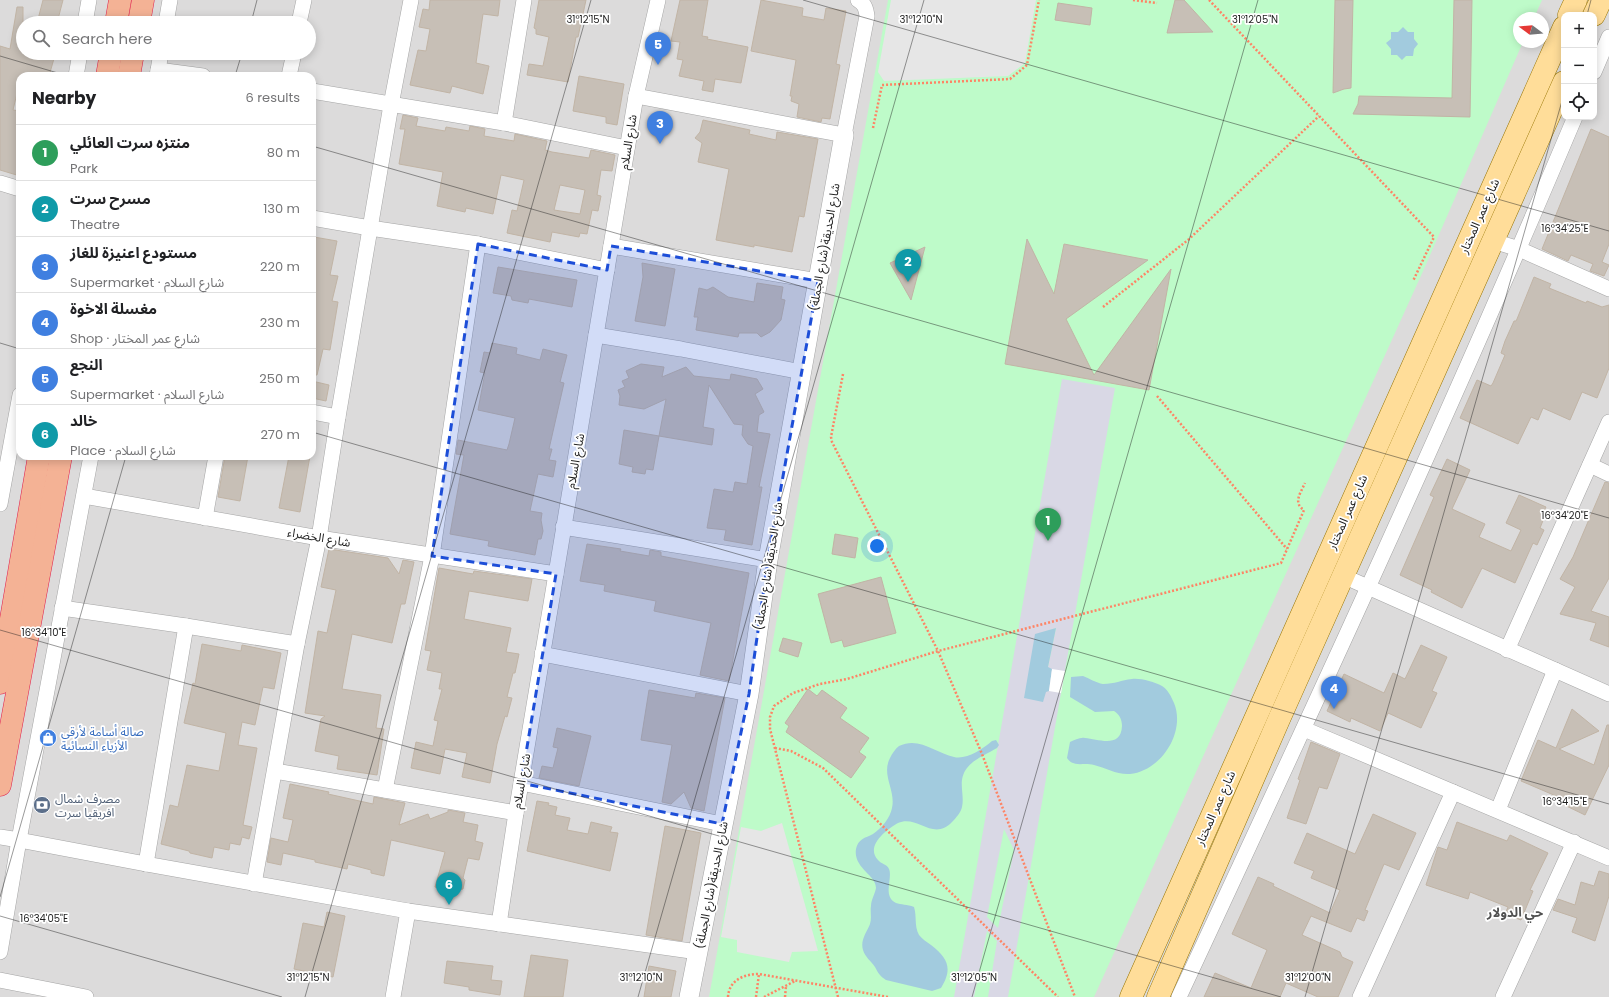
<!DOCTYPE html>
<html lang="en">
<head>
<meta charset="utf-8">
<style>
	:root { --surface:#fff; --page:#f2f2f2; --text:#202124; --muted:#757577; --line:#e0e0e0; --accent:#1a73e8 }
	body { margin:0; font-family:Poppins,"Noto Sans Arabic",sans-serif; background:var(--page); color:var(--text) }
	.controls { position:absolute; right:12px; top:12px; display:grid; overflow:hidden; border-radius:8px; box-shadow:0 2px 10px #0003 }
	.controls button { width:36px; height:36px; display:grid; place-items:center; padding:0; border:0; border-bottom:1px solid var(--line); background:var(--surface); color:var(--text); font:20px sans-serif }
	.compass { position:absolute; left:1513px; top:12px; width:36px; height:36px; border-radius:50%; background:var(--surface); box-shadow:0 2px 10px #0003; rotate:286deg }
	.you { position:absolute; left:877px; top:546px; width:14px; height:14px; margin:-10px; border:3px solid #fff; border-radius:50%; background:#1a73e8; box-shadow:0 0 0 6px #1a73e833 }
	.badge { display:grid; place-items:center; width:26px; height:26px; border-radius:50%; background:var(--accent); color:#fff; font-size:13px; font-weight:700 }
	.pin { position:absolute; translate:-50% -33px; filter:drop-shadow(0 1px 2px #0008) }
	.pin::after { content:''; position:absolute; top:21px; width:14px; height:12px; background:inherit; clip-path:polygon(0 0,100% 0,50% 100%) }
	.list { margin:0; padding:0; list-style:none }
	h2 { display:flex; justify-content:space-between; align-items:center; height:52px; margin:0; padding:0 16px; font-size:17px }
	h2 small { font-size:13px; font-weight:400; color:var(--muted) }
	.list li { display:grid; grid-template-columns:26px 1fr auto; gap:12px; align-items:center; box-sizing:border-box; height:56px; padding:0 16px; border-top:1px solid var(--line) }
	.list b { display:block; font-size:15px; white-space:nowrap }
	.list p { margin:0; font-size:13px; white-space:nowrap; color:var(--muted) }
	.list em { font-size:13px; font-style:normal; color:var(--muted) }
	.icon { flex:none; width:22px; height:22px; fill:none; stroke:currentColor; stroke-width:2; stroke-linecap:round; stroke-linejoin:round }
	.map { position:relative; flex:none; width:1609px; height:997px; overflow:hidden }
	.search { position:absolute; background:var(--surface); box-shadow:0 2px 10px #0003; left:16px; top:16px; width:300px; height:44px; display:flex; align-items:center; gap:10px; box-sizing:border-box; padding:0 14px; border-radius:22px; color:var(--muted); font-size:15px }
	.panel { position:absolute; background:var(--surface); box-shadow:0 2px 10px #0003; left:16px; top:72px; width:300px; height:388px; border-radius:12px }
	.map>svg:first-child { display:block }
</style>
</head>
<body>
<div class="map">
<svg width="1609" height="997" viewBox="0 0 1609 997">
	<rect width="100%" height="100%" fill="#efece3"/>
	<path fill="#dcdbdb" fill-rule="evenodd" d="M0,0H1609V997H0ZM1564,15H1594V117H1564ZM1519,18H1543V42H1519ZM23,23H309V53H23ZM20,76H312V456H20Z"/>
	<polygon fill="#befbc9" points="888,0 1542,0 1534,18 1519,18 1519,42 1523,42 1424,269 1094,997 709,997"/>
	<g fill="#e6e6e6">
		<polygon points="891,0 1036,0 1025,63 1008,76 884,81 878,72"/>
		<polygon points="782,823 818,951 792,952 789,962 737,952 737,940 721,937 741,827 761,831"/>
	</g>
	<path fill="#d9d8e5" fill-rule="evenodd" d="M1062,379L1115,388L1061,693L1008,997H988L997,941L987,931L974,997H954ZM1056,628L1048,667L1046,692L1035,635ZM1004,829L1014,850L998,928L987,917Z"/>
	<g fill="#a2cbde">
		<polygon points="1403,27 1408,32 1414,32 1414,39 1418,44 1414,49 1413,56 1406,56 1402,60 1397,55 1391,55 1391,49 1386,43 1391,39 1391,32 1398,32"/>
		<polygon points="1056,628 1048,667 1052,669 1049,691 1046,692 1043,702 1024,698 1035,634"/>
		<path d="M1083,676C1089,678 1096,683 1103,684C1115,684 1121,680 1132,679C1141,678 1154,682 1162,686C1168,690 1171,696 1174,703C1186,732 1161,771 1130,774C1117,775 1106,768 1094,765C1083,762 1074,768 1067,758L1070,742C1075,740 1080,737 1085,738C1098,739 1121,749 1122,726C1122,719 1119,714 1114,711L1095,712L1070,697L1071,677Z"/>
		<path d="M996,740L999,745L997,748C987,754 974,759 967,768C957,781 965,794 962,807C961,812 956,818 952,822C933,842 917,814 898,823C886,830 865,846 878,860C881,864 887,864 889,869C893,878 882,896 896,903C901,905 907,904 914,907C917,916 914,926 919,935C922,939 927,942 931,945C948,958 953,969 941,988L932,991L886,980C880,976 878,973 875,967C871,961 865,957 863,950C860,940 867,932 870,924C872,918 870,912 871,906C871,900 875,894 876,888C876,875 853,868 856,849C858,839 865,838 873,834C882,828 890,818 892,808C896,790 881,775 890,758C892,754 895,749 899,746C919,736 936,753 954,757C966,760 983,749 992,741Z"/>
	</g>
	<polygon fill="#fff" points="1052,669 1065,671 1061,693 1049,691"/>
	<g fill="#c7bfb6" stroke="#c1b4a5" fill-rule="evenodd">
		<polygon points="43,0 63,0 57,23 37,23"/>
		<polygon points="430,0 500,0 498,16 483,14 476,63 489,66 483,94 452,86 450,93 410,85 418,50 426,51 430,29 419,27 423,9 429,10"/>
		<polygon points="539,0 586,0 578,37 576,37 568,82 527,75 529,64 543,66 549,37 536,34 536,29 534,28"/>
		<polygon points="680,0 708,0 702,36 708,37 707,39 748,47 741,83 715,79 713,92 702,90 704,81 679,76 683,60 677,59 680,42 671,41"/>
		<polygon points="761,0 803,8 802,16 824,20 826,8 846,11 836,64 840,65 830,119 822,118 821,122 797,117 799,104 791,101 792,96 790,96 796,60 751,51"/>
		<polygon points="1175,0 1184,0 1213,32 1167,33"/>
		<polygon points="1335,0 1353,0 1351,88 1344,89 1333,93"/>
		<polygon points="1454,0 1472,0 1470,117 1353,114 1358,104 1359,96 1452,98"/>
		<polygon points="1058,3 1092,8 1090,25 1055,20"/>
		<polygon points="17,7 23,7 23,54 55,55 49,76 20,76 20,90 18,89 13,110 20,111 17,122 20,122 20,176 0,170 0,46 10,49"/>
		<polygon points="579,76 624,84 617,125 606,123 606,117 573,111"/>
		<path d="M403,115L418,118L416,126L445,131L446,127L469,131L470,126L485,129L484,136L514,141L515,134L547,141L545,150L552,152L589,158L591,150L615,155L612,171L601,170L597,195L601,196L598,211L592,210L587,234L580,233L579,237L552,232L550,242L507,233L512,210L517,211L524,180L501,175L493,214L466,208L465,212L437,206L443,172L399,164L405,129H400ZM560,185L585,190L580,214L554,210Z"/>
		<polygon points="703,120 750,130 749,134 776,140 777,132 818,139 804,217 799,216 792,252 754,245 754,247 716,240 729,169 698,162 702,143 695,138 700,132"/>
		<polygon points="1591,129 1609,137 1609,244 1602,262 1609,265 1604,276 1590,271 1593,264 1571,255 1568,261 1542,249"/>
		<polygon points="314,237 337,241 330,275 338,276 332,301 338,302 330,350 323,349 317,375 312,375 312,249"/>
		<polygon points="1027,239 1054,294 1064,244 1148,260 1066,319 1094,375 1171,269 1149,390 1005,364"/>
		<polygon points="925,247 911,300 890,263"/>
		<polygon points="642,263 675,269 665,326 635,321 643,277"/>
		<polygon points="498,267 577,280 572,307 529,299 528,303 512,300 511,296 493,293"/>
		<polygon points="1534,277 1551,284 1549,288 1586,303 1587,301 1602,307 1609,305 1609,368 1597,398 1582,392 1570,420 1543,408 1538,420 1531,417 1518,444 1460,418 1477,380 1491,386 1493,383 1505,355 1501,353 1505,341 1514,321 1516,321 1517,319"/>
		<polygon points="757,283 783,287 781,299 785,300 781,320 770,332 761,337 757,333 739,333 738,337 696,330 698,317 694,317 699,288 707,290 713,287 728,297 754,302"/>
		<polygon points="492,343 517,348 516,354 540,360 543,349 567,355 560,382 564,383 549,449 552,449 549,460 556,461 553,477 538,474 530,511 542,513 541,520 543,531 541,539 538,539 535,555 488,546 489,541 450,534 464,455 456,454 458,440 507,450 509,444 515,418 478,410 485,373 480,372 484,352 490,353"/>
		<polygon points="641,364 664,367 662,377 686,367 694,376 730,380 731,374 757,379 763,389 755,394 764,412 759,415 757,432 770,434 759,487 762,487 752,545 724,540 726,530 707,528 714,489 733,492 735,482 747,484 753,446 748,444 742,435 743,425 734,424 709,385 703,427 714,429 712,445 659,436 666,399 644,409 619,405 620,396 618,390 625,387 622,381 629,378 626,371"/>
		<polygon points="312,381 329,385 326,401 312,398"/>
		<polygon points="624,430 659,436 653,470 646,469 645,474 632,472 633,467 619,464"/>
		<polygon points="225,456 248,456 240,501 218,497"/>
		<polygon points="289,456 310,456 300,512 279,508"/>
		<polygon points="1447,459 1470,470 1452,509 1485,524 1479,537 1511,551 1521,530 1506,523 1519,495 1546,507 1541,517 1544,518 1540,528 1544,530 1537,545 1533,543 1515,583 1482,568 1462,608 1431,592 1432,590 1400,575 1434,497 1430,495"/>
		<polygon points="1605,482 1609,483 1609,578 1591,611 1609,617 1609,647 1590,640 1596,623 1560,614 1575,587 1560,579 1573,557"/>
		<polygon points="835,534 858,538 855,558 832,554"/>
		<polygon points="587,544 621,549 620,551 649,556 650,550 661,552 661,556 749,573 729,681 700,675 711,623 654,611 656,601 604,591 605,585 580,581"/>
		<polygon points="329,549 388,558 399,574 403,560 414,562 405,604 401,604 392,643 352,634 342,689 381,695 376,728 384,729 377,775 337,769 339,756 315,751 321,719 325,716 305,713 318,631 327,633 336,590 321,587"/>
		<polygon points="439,568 473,574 474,571 532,579 528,601 469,591 464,619 511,628 506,652 519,654 515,673 513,673 507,697 512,698 507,717 505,716 497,744 490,783 462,777 467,753 445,749 440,774 411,768 416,742 433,746 438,721 434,720 442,689 439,689 442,673 427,670 431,651 425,650"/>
		<polygon points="881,577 896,633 844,647 842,640 831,643 818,594"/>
		<polygon points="783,638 802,643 798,657 779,651"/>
		<polygon points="202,644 241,651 242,645 281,653 274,689 263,687 255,725 242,722 238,745 257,748 243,825 252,827 249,839 242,837 240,845 230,843 229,850 214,847 212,858 190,853 189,851 161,844 170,805 178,807 187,765 219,771 226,733 184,723 193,683 195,684"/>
		<polygon points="1421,645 1447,657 1432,691 1437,693 1421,728 1388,713 1380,731 1351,718 1350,722 1327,711 1344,674 1384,693 1393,673 1405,679"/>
		<polygon points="808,689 817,696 822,690 847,708 840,718 869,738 859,752 866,757 851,778 786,732 789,726 785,723"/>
		<polygon points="649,690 695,698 696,693 725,698 704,811 691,808 684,792 671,804 662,802 672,745 641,740"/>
		<polygon points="1572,709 1599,731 1559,749 1594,765 1607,725 1609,725 1609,765 1585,815 1554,800 1556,796 1521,781 1538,740 1556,748"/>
		<polygon points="557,728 591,736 579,786 539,778 542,766 553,768 558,748 553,747"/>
		<polygon points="1311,742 1340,754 1327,789 1319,787 1306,824 1287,818 1300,780 1298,779"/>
		<polygon points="290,784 329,792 328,794 373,804 374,797 405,803 399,825 428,814 430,819 448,812 448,810 465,813 463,822 478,825 475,841 483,843 479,860 468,858 463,878 465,880 463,889 450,891 435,887 445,852 391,840 384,876 371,873 371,870 348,864 347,869 315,862 315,860 283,853 281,865 267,862 271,838 288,842 293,820 283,818"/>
		<polygon points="537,801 549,803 548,805 557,807 555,815 570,818 567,830 588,834 591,822 612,827 610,832 618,833 610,871 527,851"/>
		<polygon points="1373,814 1416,833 1399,870 1384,864 1365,910 1368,911 1364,921 1357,918 1351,932 1311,916 1302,935 1340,952 1342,957 1353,962 1338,997 1318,997 1286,983 1280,997 1204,997 1215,973 1251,988 1267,950 1232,934 1258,877 1274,884 1273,886 1330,913 1340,890 1311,878 1314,871 1294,863 1307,833 1355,854"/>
		<polygon points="1457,822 1507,841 1510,835 1548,853 1530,890 1533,891 1521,920 1505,914 1508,907 1470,892 1468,899 1426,885 1438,847 1447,850"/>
		<polygon points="665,826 701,833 682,941 646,935"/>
		<polygon points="1599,871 1609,874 1609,896 1595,941 1572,932 1577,918 1553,910 1558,899 1575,905 1581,882 1594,886"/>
		<polygon points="327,912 345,916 333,977 294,969 303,923 324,927"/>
		<polygon points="531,955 568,960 563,997 524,997"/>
		<polygon points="447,961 493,966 491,980 502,981 500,995 469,990 469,987 444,983"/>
		<polygon points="649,966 676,971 671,997 644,997"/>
	</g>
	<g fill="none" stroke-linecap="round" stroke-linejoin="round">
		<defs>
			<g id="minor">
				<polyline points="85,23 89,0"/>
				<polyline points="166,23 170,0"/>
				<polyline points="299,23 304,0"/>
				<polyline points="158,70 203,76"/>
				<polyline points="1594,72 1609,37"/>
				<polyline points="76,76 80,53"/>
				<polyline points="157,76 161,53"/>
				<polyline points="289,76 294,53"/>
				<polyline points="312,91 504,123 627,148"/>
				<path d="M636,96L844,135L867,16C866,9 865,4 858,0"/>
				<polyline points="504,123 524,0"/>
				<polyline points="0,183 20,189"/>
				<polyline points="312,218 370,228 478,244 607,270"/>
				<polyline points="1493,241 1519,249 1609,289"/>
				<polyline points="611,246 818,281"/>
				<polyline points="596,335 681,349 802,372"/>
				<polyline points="312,412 338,417"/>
				<polyline points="1590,465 1609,474"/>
				<polyline points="84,496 319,538 556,574"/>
				<polyline points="0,504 20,395"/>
				<polyline points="205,518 216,456"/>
				<polyline points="563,527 768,560"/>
				<polyline points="1343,576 1609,694"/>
				<polyline points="62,608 186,626 297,644"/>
				<polyline points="1507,650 1609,422"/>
				<polyline points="542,654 749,694"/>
				<polyline points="1304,729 1609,858"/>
				<polyline points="275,771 516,813"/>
				<polyline points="521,783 722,824"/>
				<polyline points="385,790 432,556 478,244"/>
				<polyline points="1498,810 1555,670"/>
				<polyline points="0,837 19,840 146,864 408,911 698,952"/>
				<polyline points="146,864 186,626"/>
				<polyline points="254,884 297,644 319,538 338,417 391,105 411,0"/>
				<polyline points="499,924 516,813 636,96 658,0"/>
				<polyline points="0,952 19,840 91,456"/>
				<polyline points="0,980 86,997"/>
				<polyline points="393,997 408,911"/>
				<path d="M1179,997C1315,705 1450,413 1575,117"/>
				<polyline points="1360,997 1453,792"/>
				<polyline points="1503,997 1574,842"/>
			</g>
			<polyline id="tertiary" points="689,997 749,694 768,560 844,135"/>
			<g id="primary">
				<polyline points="1569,15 1576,0"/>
				<polyline points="1594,15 1601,0"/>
				<polyline points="1131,997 1564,27"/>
				<polyline points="1158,997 1280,717 1564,82"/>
			</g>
			<g id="trunk">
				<polyline points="116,23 120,0"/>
				<polyline points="139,23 143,0"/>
				<polyline points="107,76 111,53"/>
				<polyline points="129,76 133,53"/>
				<polyline points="0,683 39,456"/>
				<polyline points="0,785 61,456"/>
			</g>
		</defs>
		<use href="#minor" stroke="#a5a5a5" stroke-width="16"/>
		<use href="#tertiary" stroke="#a5a5a5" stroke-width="20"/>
		<use href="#primary" stroke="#987400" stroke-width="23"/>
		<use href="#trunk" stroke="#e01e4d" stroke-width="23"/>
		<g stroke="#fe8465" stroke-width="2.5" stroke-dasharray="2 2" stroke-linecap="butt">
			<polyline points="1133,0 1157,3"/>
			<polyline points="1209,0 1434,237 1413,281"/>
			<polyline points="873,128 882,85 1010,79 1027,65 1039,0"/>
			<polyline points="1103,307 1188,240 1319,116"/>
			<polyline points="843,374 831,437 832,442 938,651 982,754 1075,997"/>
			<polyline points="1157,396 1287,549"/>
			<polyline points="775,748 791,751 823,768 1058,997"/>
			<path d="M728,997C729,980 744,974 759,974L888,997"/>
			<polyline points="756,997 759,974"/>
			<polyline points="764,997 795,981"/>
			<polyline points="785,997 786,986"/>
			<path d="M838,997L770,729V717L774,706L793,693L820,684L847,679L938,651L1281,563L1304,510C1293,503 1300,494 1305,483"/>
		</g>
		<use href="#minor" stroke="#fff" stroke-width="15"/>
		<use href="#tertiary" stroke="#fff" stroke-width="19"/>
		<use href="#primary" stroke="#fd9" stroke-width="22"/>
		<use href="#trunk" stroke="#f4b295" stroke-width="22"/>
	</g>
	<path fill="#1d4ed8" fill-opacity="0.2" stroke="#1d4ed8" stroke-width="3" stroke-dasharray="8 5" stroke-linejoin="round" d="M478,244L607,270L611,246L818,281L768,560L749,694L722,824L521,783L556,574L432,556Z"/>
	<path fill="none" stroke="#1e1e1e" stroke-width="1" stroke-opacity="0.45" d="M803,0L1609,231M1587,15L1591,0M251,23L257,0M0,56L68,76M235,76L242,53M312,146L1609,518M0,343L20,349M312,432L1609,804M0,630L1281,997M0,897L126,456M0,916L282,997M305,997L591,0M638,997L924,0M972,997L1258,0M1305,997L1564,94"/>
	<defs>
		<symbol id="shop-disc" viewBox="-11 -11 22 22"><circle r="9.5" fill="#3f7fe0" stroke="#fff"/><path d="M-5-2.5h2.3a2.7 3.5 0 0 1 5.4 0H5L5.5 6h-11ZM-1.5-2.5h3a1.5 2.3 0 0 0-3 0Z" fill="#fff"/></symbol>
		<symbol id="bank-disc" viewBox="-11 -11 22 22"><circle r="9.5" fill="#5c6f8a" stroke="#fff"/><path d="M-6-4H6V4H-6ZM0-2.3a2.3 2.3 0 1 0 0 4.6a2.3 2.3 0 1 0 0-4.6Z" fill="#fff"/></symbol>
	</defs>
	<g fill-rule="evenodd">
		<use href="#shop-disc" x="38" y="728" width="20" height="20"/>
		<use href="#bank-disc" x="32" y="795" width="20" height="20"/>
	</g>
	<g text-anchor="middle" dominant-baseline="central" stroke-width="3.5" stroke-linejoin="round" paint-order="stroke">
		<g font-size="12" fill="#1e1e1e" stroke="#fff">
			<text transform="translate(628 142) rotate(-81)">شارع السلام</text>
			<text transform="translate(1479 216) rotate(-66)">شارع عمر المختار</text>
			<text transform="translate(824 247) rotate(-80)">شارع الحديقة(شارع الجملة)</text>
			<text transform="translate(575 461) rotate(-80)">شارع السلام</text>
			<text transform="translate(1347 512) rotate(-66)">شارع عمر المختار</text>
			<text transform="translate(319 537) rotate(10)">شارع الخضراء</text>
			<text transform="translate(768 566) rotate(-81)">شارع الحديقة(شارع الجملة)</text>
			<text transform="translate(521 781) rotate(-80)">شارع السلام</text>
			<text transform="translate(1215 808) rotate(-66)">شارع عمر المختار</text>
			<text transform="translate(711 885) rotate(-79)">شارع الحديقة(شارع الجملة)</text>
		</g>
		<g font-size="12" fill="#366cbe" stroke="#fff" text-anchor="start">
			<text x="61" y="731">صالة أسامة لأرقى<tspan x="61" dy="14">الأزياء النسائية</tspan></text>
		</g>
		<g font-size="12" fill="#4e5e75" stroke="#fff" text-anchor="start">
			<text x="55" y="798">مصرف شمال<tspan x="55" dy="14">افريقيا سرت</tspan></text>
		</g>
		<g font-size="13" font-weight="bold" fill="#515151" stroke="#fff">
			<text x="1515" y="912">حي الدولار</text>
		</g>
	</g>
	<g font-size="10" text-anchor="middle" fill="#1e1e1e" stroke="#fff" stroke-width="3.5" stroke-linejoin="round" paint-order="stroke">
		<text x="588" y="23">31°12'15"N</text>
		<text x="921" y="23">31°12'10"N</text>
		<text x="1255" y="23">31°12'05"N</text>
		<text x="1565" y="232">16°34'25"E</text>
		<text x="1565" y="519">16°34'20"E</text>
		<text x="44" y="636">16°34'10"E</text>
		<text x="1565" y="805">16°34'15"E</text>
		<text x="44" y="922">16°34'05"E</text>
		<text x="308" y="981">31°12'15"N</text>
		<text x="641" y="981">31°12'10"N</text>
		<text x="974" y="981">31°12'05"N</text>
		<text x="1308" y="981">31°12'00"N</text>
	</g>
</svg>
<div class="controls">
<button>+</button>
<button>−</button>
<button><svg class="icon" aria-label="locate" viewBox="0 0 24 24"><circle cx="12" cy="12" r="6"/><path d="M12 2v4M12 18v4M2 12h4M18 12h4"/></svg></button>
</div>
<svg class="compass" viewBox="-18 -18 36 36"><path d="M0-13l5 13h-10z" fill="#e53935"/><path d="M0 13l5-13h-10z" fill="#757577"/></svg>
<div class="you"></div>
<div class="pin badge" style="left:1048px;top:541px;background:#2e9e5b">1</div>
<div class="pin badge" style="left:908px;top:282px;background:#0f9aa8">2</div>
<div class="pin badge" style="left:660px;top:144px;background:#3f7fe0">3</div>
<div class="pin badge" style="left:1334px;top:709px;background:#3f7fe0">4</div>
<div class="pin badge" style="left:658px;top:65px;background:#3f7fe0">5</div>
<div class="pin badge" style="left:449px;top:905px;background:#0f9aa8">6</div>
<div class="search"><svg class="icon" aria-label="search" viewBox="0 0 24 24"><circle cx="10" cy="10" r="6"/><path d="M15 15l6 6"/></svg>Search here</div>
<section class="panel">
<h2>Nearby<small>6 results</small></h2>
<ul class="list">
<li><span class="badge" style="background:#2e9e5b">1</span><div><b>منتزه سرت العائلي</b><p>Park</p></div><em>80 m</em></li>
<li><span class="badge" style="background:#0f9aa8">2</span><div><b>مسرح سرت</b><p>Theatre</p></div><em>130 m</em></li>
<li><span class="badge" style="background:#3f7fe0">3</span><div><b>مستودع اعنيزة للغاز</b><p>Supermarket · شارع السلام</p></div><em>220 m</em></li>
<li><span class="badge" style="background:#3f7fe0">4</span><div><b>مغسلة الاخوة</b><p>Shop · شارع عمر المختار</p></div><em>230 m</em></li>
<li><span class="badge" style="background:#3f7fe0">5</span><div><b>النجع</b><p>Supermarket · شارع السلام</p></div><em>250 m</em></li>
<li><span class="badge" style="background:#0f9aa8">6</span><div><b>خالد</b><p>Place · شارع السلام</p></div><em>270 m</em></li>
</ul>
</section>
</div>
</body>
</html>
